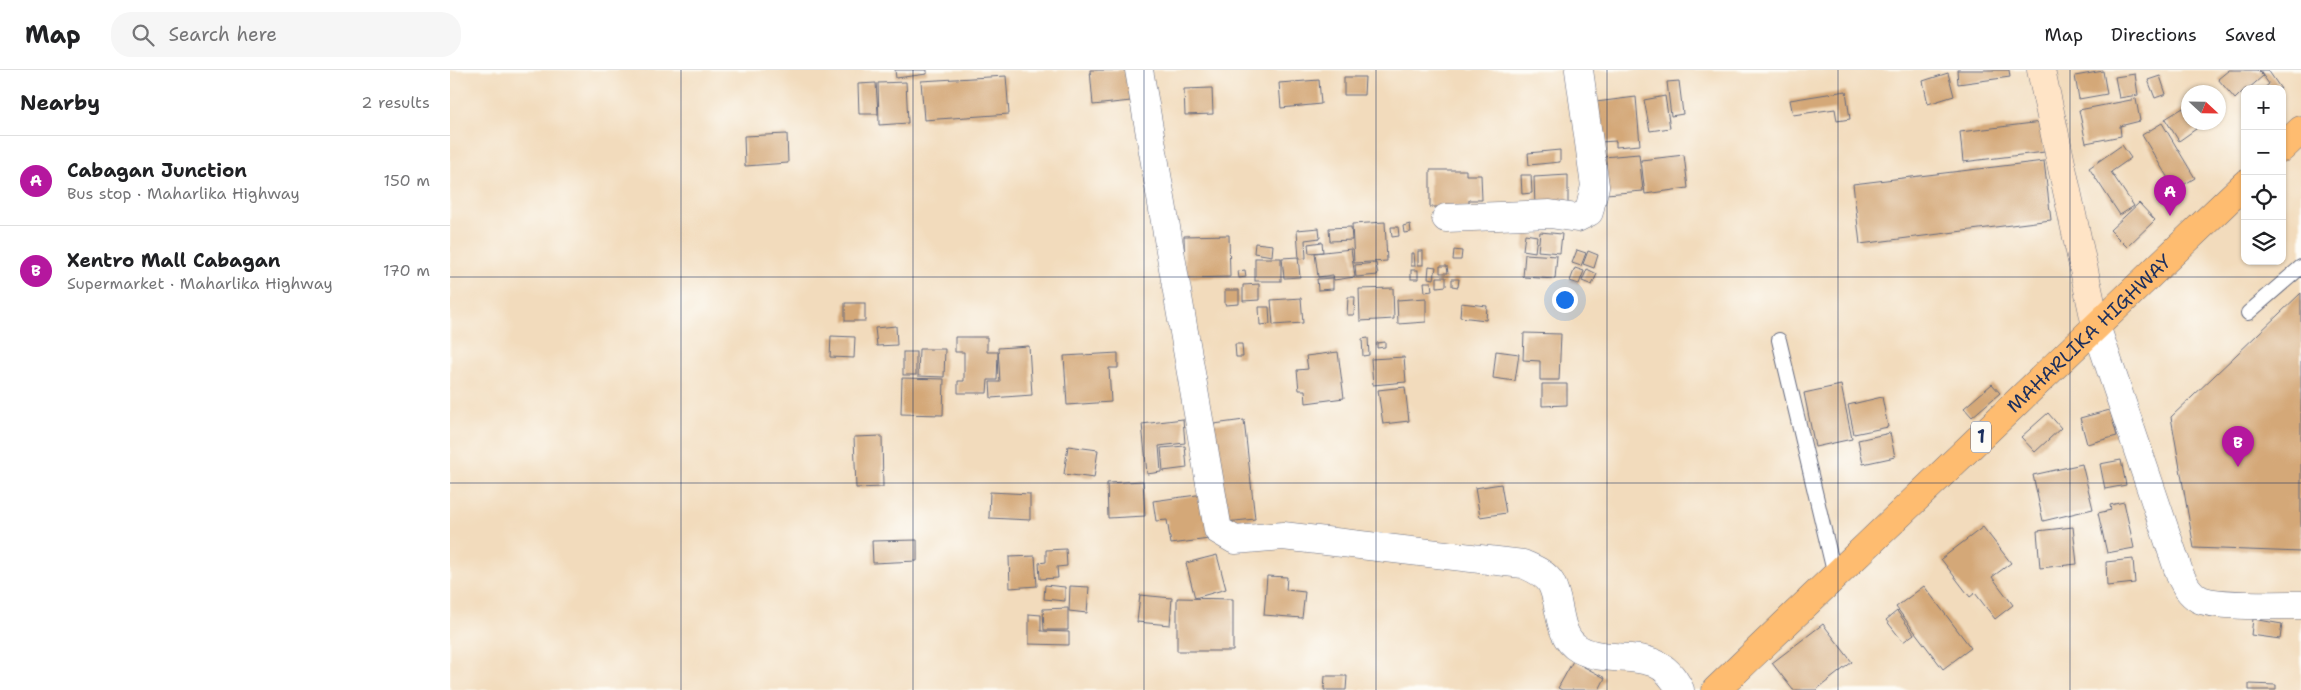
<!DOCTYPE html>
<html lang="en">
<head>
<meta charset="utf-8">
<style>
	:root { --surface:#fff; --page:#f6f6f6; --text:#202124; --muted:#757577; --line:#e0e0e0; --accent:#b5179e }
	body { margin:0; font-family:"Shantell Sans",sans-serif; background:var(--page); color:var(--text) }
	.controls { position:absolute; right:15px; top:15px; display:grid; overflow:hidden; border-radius:10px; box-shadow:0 1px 4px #0004 }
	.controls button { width:45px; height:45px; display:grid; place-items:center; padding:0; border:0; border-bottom:1px solid var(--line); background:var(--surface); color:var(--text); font:25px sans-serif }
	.compass { position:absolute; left:1731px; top:15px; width:45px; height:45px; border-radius:50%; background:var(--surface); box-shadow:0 1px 4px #0004; rotate:112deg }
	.you { position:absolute; left:1114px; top:229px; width:18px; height:18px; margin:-12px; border:4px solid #fff; border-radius:50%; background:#1a73e8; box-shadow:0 0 0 8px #1a73e833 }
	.badge { display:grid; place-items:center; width:32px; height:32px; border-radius:50%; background:var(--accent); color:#fff; font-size:16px; font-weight:700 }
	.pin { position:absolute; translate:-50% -41px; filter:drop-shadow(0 1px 2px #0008) }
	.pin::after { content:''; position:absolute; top:26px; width:18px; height:15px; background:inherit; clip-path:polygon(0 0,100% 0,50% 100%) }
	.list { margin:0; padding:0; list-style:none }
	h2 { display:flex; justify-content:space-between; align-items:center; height:65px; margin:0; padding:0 20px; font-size:21px }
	h2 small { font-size:16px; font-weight:400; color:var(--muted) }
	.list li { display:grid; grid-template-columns:32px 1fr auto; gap:15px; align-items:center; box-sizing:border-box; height:90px; padding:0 20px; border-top:1px solid var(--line) }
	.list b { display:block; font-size:19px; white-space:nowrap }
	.list p { margin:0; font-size:16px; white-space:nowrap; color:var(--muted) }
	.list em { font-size:16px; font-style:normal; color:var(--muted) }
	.icon { flex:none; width:28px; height:28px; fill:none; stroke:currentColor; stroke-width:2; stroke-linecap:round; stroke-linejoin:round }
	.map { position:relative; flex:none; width:1851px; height:620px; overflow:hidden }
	header { display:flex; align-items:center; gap:30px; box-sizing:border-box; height:70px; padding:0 25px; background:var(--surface); border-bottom:1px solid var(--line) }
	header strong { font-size:24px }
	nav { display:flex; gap:28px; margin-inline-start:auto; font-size:18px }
	.search { width:350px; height:45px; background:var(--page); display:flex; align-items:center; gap:12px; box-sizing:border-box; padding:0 18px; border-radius:20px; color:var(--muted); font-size:19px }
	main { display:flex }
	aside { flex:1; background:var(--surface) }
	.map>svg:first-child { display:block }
</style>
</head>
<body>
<header>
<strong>Map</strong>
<div class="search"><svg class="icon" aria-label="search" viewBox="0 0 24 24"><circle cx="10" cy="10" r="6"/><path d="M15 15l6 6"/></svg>Search here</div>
<nav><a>Map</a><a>Directions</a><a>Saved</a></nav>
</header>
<main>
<aside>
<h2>Nearby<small>2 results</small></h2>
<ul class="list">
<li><span class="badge">A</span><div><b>Cabagan Junction</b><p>Bus stop · Maharlika Highway</p></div><em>150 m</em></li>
<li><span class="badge">B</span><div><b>Xentro Mall Cabagan</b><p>Supermarket · Maharlika Highway</p></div><em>170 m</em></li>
</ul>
</aside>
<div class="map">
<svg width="1851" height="620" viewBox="0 0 1851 620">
	<rect width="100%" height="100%" fill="#fdfcf7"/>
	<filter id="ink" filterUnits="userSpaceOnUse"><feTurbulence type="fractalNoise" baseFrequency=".02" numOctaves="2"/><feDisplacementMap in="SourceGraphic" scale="10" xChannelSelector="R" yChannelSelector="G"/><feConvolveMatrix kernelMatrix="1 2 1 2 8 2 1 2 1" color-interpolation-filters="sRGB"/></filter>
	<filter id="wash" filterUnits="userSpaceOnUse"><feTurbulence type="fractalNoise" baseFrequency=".0096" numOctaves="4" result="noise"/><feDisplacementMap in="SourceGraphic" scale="20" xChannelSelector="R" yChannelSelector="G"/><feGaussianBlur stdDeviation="1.12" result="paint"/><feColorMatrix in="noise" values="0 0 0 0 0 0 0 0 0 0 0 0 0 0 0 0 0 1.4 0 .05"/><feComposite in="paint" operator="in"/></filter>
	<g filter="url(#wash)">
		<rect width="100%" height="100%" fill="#f2dbbc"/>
		<g id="blocks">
			<g fill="#d4a878">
				<polygon points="445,0 477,0 477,4 446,8"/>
				<polygon points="640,0 678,0 681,31 643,35"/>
				<polygon points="1507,0 1559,0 1560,7 1508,14"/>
				<polygon points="1779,0 1807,0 1813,6 1798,19 1795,19 1785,29 1768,9"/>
				<polygon points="1809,0 1818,0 1831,19 1813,19 1819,14"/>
				<polygon points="1653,1 1657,24 1629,29 1625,6"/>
				<polygon points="1498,3 1504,26 1478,34 1473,11"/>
				<polygon points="1685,4 1688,25 1669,28 1665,7"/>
				<polygon points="556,6 559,44 474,50 471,11"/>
				<polygon points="1710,6 1716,24 1705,28 1698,10"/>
				<polygon points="894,7 915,7 914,25 894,25"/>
				<polygon points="869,10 871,34 831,38 829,13"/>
				<polygon points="1229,11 1233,44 1221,46 1217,12"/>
				<polygon points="456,12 458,53 429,55 428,13"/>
				<polygon points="426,13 428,44 409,44 408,14"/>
				<polygon points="762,18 763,44 735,45 734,19"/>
				<polygon points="1396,21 1400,49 1387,51 1385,39 1343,45 1340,30"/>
				<polygon points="1215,26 1220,58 1200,61 1194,30"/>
				<polygon points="1186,27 1190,75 1166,77 1166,71 1150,72 1146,32"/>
				<polygon points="1686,29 1690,51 1670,56 1671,66 1636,73 1629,40"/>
				<polygon points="1733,38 1738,47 1738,52 1742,52 1746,59 1729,71 1715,49"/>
				<polygon points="1591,52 1595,82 1513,92 1510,62"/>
				<polygon points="1712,53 1745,108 1725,120 1692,65"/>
				<polygon points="337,64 338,93 295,96 294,66"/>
				<polygon points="1672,75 1681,88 1661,102 1684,136 1670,145 1639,98"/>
				<polygon points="1110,80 1110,92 1079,95 1078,83"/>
				<polygon points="1189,84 1193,121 1156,124 1153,87"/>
				<polygon points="1234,85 1238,118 1195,124 1191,90"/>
				<polygon points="1594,91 1601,150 1410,174 1403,114"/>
				<polygon points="980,100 1016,100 1016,105 1031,105 1032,130 1019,130 1019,137 980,137"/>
				<polygon points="1071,105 1081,105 1082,123 1072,124"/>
				<polygon points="1118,105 1118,135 1085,137 1084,107"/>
				<polygon points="1689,133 1705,150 1677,177 1660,160"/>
				<polygon points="935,152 937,191 904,193 902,154"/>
				<polygon points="960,154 961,162 954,163 953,156"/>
				<polygon points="901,157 902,170 880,171 879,158"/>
				<polygon points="941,157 948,157 949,166 942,167"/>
				<polygon points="869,158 870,168 855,170 856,188 849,189 847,160"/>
				<polygon points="1090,162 1112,164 1110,183 1088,181"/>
				<polygon points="1075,164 1087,166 1085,182 1073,180"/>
				<polygon points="779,165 780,207 735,208 734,166"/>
				<polygon points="872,172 873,182 859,183 858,174"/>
				<polygon points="805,173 823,175 822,186 804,183"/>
				<polygon points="901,179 905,207 884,210 883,205 868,207 865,183"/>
				<polygon points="1004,180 1012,181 1011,190 1003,190"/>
				<polygon points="1127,180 1136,183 1131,196 1122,193"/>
				<rect x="968" y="181" width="5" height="14"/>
				<polygon points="1138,181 1148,185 1144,198 1133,194"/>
				<polygon points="961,183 964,183 965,196 961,196"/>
				<polygon points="1075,184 1107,186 1105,209 1073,207"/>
				<polygon points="848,187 850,207 834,208 832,188"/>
				<rect x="805" y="188" width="26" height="23"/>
				<polygon points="926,193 928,205 906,207 905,195"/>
				<polygon points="979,196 986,197 984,209 978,208"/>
				<polygon points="990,196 997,196 998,203 990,203"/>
				<polygon points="1125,198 1134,201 1129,214 1120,211"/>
				<polygon points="1137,199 1147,204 1142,215 1132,211"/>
				<polygon points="795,200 796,207 789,208 788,201"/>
				<rect x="961" y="200" width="7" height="9"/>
				<polygon points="987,207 996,207 996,216 987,217"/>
				<polygon points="883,208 883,219 868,220 867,209"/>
				<polygon points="1002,209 1009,209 1008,217 1002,216"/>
				<polygon points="974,212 981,212 982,221 975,222"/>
				<polygon points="809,214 809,230 793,231 793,215"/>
				<polygon points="943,218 944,249 910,251 909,219"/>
				<polygon points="775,220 789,220 789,234 775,235"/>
				<polygon points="1851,223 1851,482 1744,478 1721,347"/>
				<polygon points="898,227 905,227 904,245 897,245"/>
				<polygon points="851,228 853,253 823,255 821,230"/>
				<polygon points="976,228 976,252 948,254 947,230"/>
				<rect x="395" y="233" width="20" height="18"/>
				<polygon points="1011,233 1037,236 1036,250 1010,247"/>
				<polygon points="809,237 819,237 820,254 810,255"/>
				<polygon points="446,256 447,275 427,276 425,258"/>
				<polygon points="1074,263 1111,264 1109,310 1090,310 1090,291 1073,290"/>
				<polygon points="381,266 405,267 404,288 380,287"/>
				<polygon points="505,267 537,267 537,282 548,282 547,310 538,310 537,323 508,323 508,311 514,311 514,282 505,282"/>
				<polygon points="918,268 919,285 913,286 912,269"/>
				<polygon points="935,272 935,277 927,278 927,273"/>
				<polygon points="785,274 792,274 793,287 786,287"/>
				<polygon points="579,276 582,325 541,328 540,312 550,312 548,278"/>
				<polygon points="469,279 495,279 494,307 468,306"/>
				<polygon points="1046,281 1069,284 1065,311 1043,308"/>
				<rect x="453" y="282" width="13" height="23"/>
				<polygon points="888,282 894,328 856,333 855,320 849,320 847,300 858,299 856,286"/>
				<polygon points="668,283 668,298 659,298 661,332 617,335 614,286"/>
				<polygon points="954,287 956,312 923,315 921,289"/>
				<polygon points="452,308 494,309 493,345 451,344"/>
				<polygon points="1092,314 1117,314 1117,335 1092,336"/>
				<polygon points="1542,314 1550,323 1522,347 1514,338"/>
				<polygon points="1391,315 1402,369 1365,377 1354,323"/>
				<polygon points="955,317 959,351 933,354 928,320"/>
				<polygon points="1432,327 1438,357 1404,364 1398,335"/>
				<polygon points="1660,340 1667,366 1637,374 1630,348"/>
				<polygon points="1598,343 1611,358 1585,382 1571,367"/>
				<polygon points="733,349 735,373 709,376 711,402 697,404 692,354"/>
				<polygon points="794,350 805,449 775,452 764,354"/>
				<polygon points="1440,363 1445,387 1413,394 1408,370"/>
				<polygon points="432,366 433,417 406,418 404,367"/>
				<polygon points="618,376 648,380 644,408 614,404"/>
				<polygon points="735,376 737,398 713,401 711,378"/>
				<polygon points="1671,390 1676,415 1655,419 1650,394"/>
				<polygon points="1632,394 1643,439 1593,451 1583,405"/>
				<polygon points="693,411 695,446 658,448 657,413"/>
				<polygon points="1051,414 1056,443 1030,447 1025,418"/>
				<polygon points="540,422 580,424 580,450 539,448"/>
				<polygon points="754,424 759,469 721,474 717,450 706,451 703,431"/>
				<polygon points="1674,432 1684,478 1657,483 1648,443 1661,440 1660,435"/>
				<polygon points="1533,457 1561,493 1542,507 1563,535 1545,549 1525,523 1520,527 1491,489"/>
				<polygon points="1623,457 1627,494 1590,498 1587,461"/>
				<polygon points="467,470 467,491 423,493 422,471"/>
				<polygon points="616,479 617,496 607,497 608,508 590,509 589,493 596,492 596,480"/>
				<polygon points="767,485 776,519 745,528 736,493"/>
				<polygon points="585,486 587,516 560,518 559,487"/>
				<polygon points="1683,489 1685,513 1657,516 1656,492"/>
				<polygon points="817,506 837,507 836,520 855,522 852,548 814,545"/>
				<polygon points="595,515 615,517 615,531 594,529"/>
				<polygon points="620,516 639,517 637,543 619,541"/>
				<polygon points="1474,516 1521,578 1493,599 1446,537"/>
				<polygon points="690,525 722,528 720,555 687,552"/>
				<polygon points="727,528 783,529 783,581 727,581"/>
				<polygon points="618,538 618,560 594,560 593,539"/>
				<polygon points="1447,541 1464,564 1453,572 1436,550"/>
				<polygon points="579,544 591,545 591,561 619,562 619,575 579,574"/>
				<polygon points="1803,549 1832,554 1830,569 1801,565"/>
				<polygon points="1373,554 1402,592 1366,620 1343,620 1322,593"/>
				<polygon points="1123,591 1155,608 1149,620 1112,620 1108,618"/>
				<polygon points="875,606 897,606 896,620 874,620"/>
				<polygon points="1799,614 1826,615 1826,620 1799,620"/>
			</g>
		</g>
	</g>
	<g filter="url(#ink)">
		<use href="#blocks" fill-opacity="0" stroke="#666b7f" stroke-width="1"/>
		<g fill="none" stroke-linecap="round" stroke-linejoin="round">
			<defs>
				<g id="lane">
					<polyline points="1798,243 1851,197"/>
					<polyline points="1329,270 1385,506"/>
				</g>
				<g id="street">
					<path d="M689,0L768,460L785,470L833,466L1073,494C1084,499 1095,503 1101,513C1112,533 1106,566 1129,579C1164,598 1207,571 1230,620"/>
					<polyline points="996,148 1100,144 1127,148 1139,142 1145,116 1129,0"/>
					<path d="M1646,256L1730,505C1735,515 1739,523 1749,529C1764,537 1831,535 1851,535"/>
				</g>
				<polyline id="secondary" points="1591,0 1646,256"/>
				<g id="primary">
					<polyline points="1832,78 1851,60"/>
					<path id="s1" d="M1266,620L1795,114"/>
				</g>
			</defs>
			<use href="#lane" stroke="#666b7f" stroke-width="16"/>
			<use href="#street" stroke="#666b7f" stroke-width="29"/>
			<use href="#secondary" stroke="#666b7f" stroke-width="29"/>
			<use href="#primary" stroke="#666b7f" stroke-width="29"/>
			<use href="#lane" stroke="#fff" stroke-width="14"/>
			<use href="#street" stroke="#fff" stroke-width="28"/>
			<use href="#secondary" stroke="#ffe4c6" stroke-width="28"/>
			<use href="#primary" stroke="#febc70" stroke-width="28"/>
		</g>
	</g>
	<path fill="none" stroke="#1b2f5e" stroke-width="1" stroke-opacity="0.55" d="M231,0V620M463,0V620M694,0V620M926,0V620M1157,0V620M1388,0V620M1620,0V620M0,207H1851M0,413H1851"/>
	<g text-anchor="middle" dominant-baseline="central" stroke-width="4.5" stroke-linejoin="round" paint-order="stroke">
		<rect fill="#fdfcf7" stroke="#5f6c8c" stroke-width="1" x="1521" y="351.5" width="20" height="31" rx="4"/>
		<g font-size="18" font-weight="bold" fill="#1b2f5e">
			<text x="1531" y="367">1</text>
		</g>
		<g font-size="19" fill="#1b2f5e" stroke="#fdfcf7">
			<text stroke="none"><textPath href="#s1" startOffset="516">MAHARLIKA HIGHWAY</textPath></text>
		</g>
	</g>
</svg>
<div class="controls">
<button>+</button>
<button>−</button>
<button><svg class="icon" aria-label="locate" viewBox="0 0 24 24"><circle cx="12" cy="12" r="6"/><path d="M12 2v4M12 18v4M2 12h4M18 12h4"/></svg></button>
<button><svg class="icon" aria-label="layers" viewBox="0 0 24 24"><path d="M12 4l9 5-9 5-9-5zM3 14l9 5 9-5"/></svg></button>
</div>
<svg class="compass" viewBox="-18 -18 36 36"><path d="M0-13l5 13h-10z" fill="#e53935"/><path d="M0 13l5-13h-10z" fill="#757577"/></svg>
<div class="you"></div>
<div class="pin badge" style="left:1720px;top:146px">A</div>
<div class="pin badge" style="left:1788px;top:397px">B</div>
</div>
</main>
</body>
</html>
